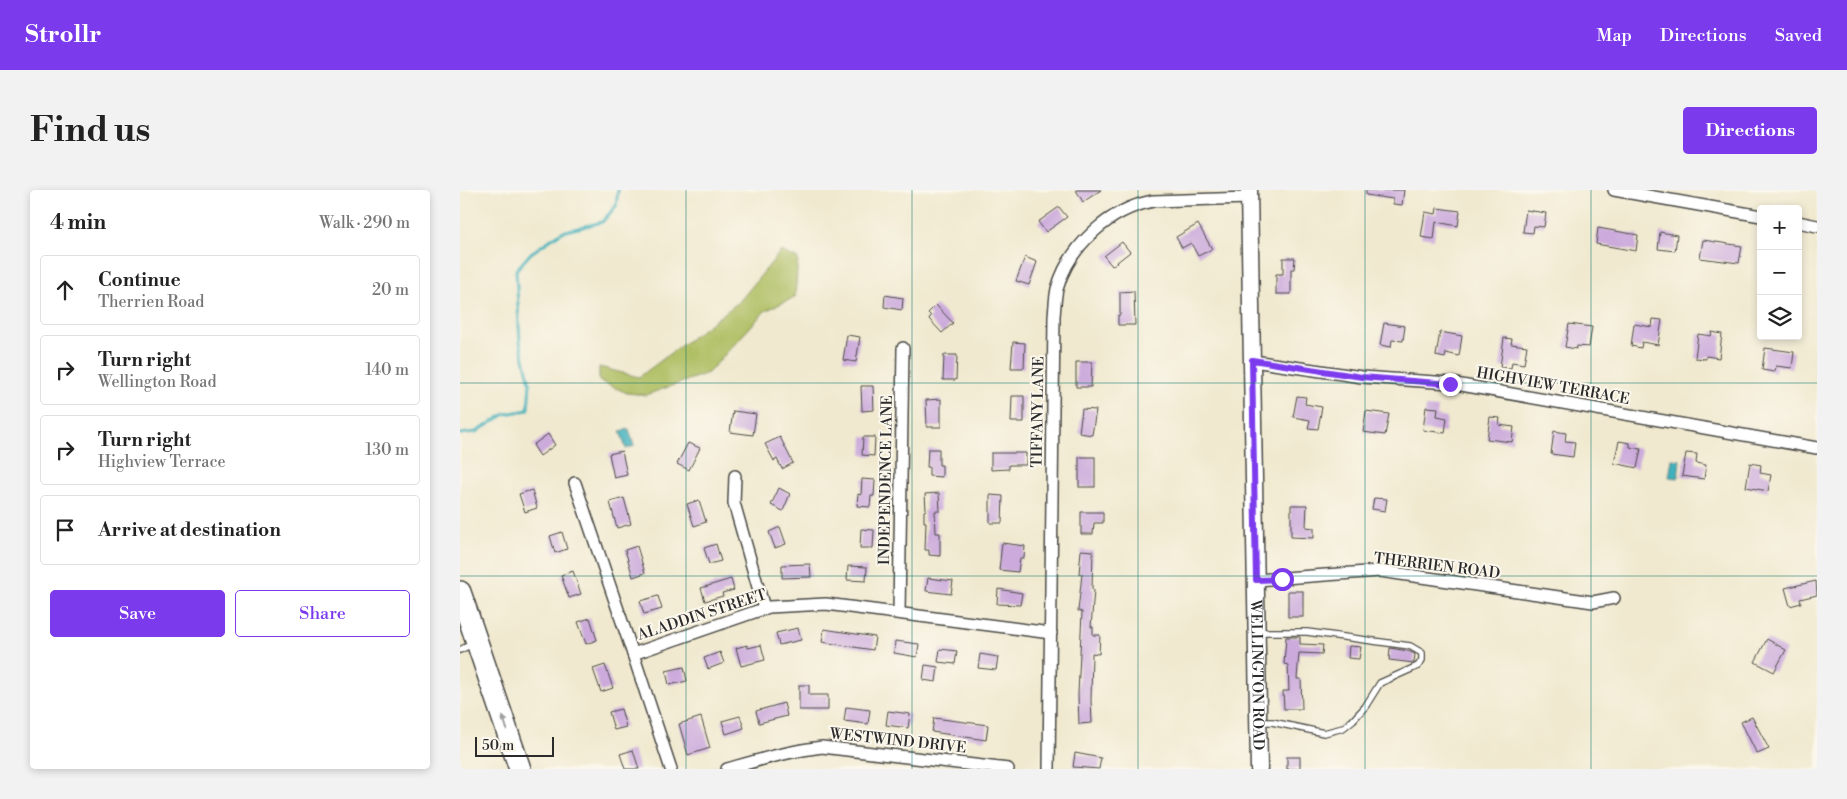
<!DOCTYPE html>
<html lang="en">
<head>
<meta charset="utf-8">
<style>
	:root { --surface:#fff; --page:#f2f2f2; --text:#222; --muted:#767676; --line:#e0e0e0; --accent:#7c3aed }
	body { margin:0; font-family:"Libre Bodoni",serif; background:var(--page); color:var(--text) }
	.controls { position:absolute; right:15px; top:15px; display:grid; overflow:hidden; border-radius:5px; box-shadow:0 2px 8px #0003 }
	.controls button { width:45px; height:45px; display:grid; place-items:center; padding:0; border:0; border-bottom:1px solid var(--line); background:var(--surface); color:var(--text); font:25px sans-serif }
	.scale { position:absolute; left:15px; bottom:12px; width:79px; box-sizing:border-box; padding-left:5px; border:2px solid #2b2b2b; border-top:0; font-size:14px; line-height:18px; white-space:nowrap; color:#2b2b2b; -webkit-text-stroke:4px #fbf7ec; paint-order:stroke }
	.stop { position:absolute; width:15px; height:15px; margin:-11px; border:4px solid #7c3aed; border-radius:50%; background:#fff }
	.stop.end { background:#7c3aed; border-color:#fff; box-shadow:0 1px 5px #0008 }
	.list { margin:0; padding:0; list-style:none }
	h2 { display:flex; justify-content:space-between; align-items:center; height:65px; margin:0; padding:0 20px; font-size:21px }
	h2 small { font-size:16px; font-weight:400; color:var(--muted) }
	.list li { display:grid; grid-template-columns:32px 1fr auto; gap:15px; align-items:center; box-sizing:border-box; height:70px; margin:0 10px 10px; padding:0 10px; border:1px solid var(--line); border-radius:5px }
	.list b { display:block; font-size:19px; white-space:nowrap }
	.list p { margin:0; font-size:16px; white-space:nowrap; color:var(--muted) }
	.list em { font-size:16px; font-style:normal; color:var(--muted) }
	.actions { display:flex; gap:10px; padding:15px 20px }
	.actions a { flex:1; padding:11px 0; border:1px solid var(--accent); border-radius:5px; text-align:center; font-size:18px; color:var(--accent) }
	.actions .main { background:var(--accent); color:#fff }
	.icon { flex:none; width:28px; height:28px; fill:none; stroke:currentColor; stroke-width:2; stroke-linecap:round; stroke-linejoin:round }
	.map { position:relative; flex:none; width:1357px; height:579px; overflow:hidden; border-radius:5px }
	header { display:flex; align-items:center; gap:30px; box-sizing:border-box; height:70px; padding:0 25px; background:var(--accent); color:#fff }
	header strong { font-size:24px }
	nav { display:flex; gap:28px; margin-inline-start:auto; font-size:18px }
	.intro { display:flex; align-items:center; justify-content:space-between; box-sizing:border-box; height:120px; padding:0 30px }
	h1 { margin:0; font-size:35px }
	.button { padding:12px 22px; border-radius:5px; background:var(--accent); color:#fff; font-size:18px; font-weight:700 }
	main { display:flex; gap:30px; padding:0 30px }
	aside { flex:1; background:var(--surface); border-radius:5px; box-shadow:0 2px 8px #0003 }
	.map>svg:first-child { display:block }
</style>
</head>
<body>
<header>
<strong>Strollr</strong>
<nav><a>Map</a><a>Directions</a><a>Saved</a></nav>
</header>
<div class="intro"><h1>Find us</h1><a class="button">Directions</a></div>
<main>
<aside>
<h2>4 min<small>Walk · 290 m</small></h2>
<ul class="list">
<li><svg class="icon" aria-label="ahead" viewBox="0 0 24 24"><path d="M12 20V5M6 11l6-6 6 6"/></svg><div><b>Continue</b><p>Therrien Road</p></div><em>20 m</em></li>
<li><svg class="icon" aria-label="right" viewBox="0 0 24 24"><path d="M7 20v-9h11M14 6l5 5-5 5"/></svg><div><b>Turn right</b><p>Wellington Road</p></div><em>140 m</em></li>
<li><svg class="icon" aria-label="right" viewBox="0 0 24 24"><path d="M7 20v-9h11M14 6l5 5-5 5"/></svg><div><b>Turn right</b><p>Highview Terrace</p></div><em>130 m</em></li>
<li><svg class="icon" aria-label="arrive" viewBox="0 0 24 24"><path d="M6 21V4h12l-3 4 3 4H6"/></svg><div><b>Arrive at destination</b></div></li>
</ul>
<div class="actions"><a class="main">Save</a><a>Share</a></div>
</aside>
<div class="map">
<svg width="1357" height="579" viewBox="0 0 1357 579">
	<rect width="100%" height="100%" fill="#fbf7ec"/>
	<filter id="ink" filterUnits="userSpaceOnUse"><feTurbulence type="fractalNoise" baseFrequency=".02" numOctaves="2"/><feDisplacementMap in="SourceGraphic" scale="10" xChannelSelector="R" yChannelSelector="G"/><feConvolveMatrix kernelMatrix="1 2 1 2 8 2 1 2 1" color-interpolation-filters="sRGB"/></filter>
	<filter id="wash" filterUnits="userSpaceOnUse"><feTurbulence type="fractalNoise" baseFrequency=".0096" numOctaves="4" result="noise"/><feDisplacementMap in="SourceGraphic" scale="20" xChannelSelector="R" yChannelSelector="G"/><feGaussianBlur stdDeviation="1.12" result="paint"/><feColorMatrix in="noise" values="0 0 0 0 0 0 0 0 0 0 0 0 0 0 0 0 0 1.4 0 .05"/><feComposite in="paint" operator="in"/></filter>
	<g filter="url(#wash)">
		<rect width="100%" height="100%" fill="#f0e9cf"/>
		<polygon fill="#adbd60" stroke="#6c7446" points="321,61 338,69 335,107 305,121 248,183 186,205 167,203 139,191 139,177 179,187 279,112"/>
		<g fill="#41b1bc" stroke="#366e74">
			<polygon points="169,239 174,256 166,259 160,241"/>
			<polygon points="1212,269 1220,270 1218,288 1209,287"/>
		</g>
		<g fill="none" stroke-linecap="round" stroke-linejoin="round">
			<polyline stroke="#41b1bc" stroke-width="3" points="0,244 16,242 45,224 68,220 70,193 60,152 56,80 71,63 102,42 142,32 156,16 158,0"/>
		</g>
		<g id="blocks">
			<g fill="#ccabdc">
				<polygon points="616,0 641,0 623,12"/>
				<polygon points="906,0 944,0 942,15 933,14 933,9 906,5"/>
				<polygon points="599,17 607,27 586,42 578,32"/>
				<polygon points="977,18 1000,21 998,36 976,32 974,49 961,47 965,22 976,24"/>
				<polygon points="1066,20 1086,23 1084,37 1074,36 1073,43 1063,42"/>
				<polygon points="738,34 752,59 738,66 731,53 722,58 716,47"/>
				<polygon points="1138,38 1178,45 1176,61 1136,54"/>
				<polygon points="1200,42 1217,45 1215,61 1198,59"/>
				<polygon points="1243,50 1282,56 1279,73 1240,68"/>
				<polygon points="662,52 670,62 652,76 644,66"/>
				<polygon points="565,67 577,72 569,95 556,91"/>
				<polygon points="823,68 835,68 834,79 831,79 831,104 816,104 816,84 823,84"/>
				<polygon points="674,101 675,135 658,135 658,125 660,125 660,102"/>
				<polygon points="425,105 443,108 442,120 424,117"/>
				<polygon points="476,115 493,133 482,143 469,129 471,126 468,123"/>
				<polygon points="1193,129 1202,130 1198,155 1182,152 1181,158 1171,156 1174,134 1192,137"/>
				<polygon points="924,133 945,136 943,151 932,150 931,157 920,155"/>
				<polygon points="1109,134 1132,137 1129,157 1117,156 1116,159 1105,157"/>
				<polygon points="980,142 1002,146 999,166 986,163 985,168 976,166"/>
				<polygon points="1252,142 1262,144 1259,168 1246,166 1246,169 1235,168 1238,144 1251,146"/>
				<polygon points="387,145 400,147 396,172 383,170"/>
				<polygon points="1044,148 1052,149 1051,154 1067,156 1064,174 1052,172 1051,178 1040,177"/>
				<polygon points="553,152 565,153 564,178 551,178"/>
				<polygon points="1305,158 1334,162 1332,178 1316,176 1315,182 1302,180"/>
				<polygon points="484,165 497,165 496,190 483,190"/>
				<polygon points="616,172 632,172 631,197 616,197"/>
				<polygon points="401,196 413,196 414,220 402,221"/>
				<polygon points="552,206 564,206 564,232 551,232"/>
				<polygon points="837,206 846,207 845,214 862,217 858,239 848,238 850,230 833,227"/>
				<polygon points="481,209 481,237 467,237 466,210"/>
				<polygon points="966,217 978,218 977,226 987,228 985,243 963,240"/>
				<polygon points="622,219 636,220 632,245 619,243"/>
				<polygon points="273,221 296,224 293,245 270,242"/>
				<polygon points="906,221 929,224 925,245 903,242"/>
				<polygon points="1030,227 1040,228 1039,235 1054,237 1052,252 1027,249"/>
				<polygon points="1094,241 1106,243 1105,251 1115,252 1113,267 1091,264"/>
				<polygon points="88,244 95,255 80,266 73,255"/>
				<polygon points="320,247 333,273 322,279 317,269 314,271 305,254"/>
				<polygon points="403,247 415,247 414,266 402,265"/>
				<polygon points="1159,251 1170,253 1170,257 1181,259 1177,278 1154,273"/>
				<polygon points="228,253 240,258 229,280 217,274"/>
				<polygon points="468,259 479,259 479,275 482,275 482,287 469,286 469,277 467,277"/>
				<polygon points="162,261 167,285 154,288 149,264"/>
				<polygon points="531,263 566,263 566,275 549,275 549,279 531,280"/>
				<polygon points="1226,263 1237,264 1236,273 1246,275 1244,289 1222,286"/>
				<rect x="619" y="267" width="16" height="30"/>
				<polygon points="1290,273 1301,275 1300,283 1311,285 1308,301 1286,297"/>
				<polygon points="402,289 415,290 414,306 411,306 410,317 397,316 398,304 401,305"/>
				<polygon points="319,298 330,304 323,321 311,315"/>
				<polygon points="72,300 77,318 65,322 59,304"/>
				<polygon points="479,303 480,321 475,321 476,343 480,343 480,366 469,365 469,360 465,360 466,332 464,332 464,321 466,320 465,304"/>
				<polygon points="530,305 543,306 542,333 530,333"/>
				<polygon points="164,308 171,334 157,338 150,312"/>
				<polygon points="914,308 927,309 925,321 912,319"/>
				<polygon points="239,310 246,332 234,336 227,314"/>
				<polygon points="831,315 847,315 846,337 854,338 854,348 831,347"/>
				<polygon points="621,322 643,322 643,333 634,333 633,344 621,344"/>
				<polygon points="320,337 326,354 315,358 309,342"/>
				<polygon points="401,339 414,340 413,358 400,358"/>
				<polygon points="102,342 107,359 95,363 90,346"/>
				<polygon points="542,353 565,356 564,368 560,368 558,382 539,380"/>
				<polygon points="256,354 261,371 249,374 244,358"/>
				<polygon points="177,356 185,383 173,387 165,360"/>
				<polygon points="621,360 633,361 632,399 634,400 631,437 633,437 633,445 640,445 639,464 632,463 631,510 632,533 619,534 618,504 622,422 618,421 622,384 619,384"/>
				<polygon points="350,374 351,387 322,388 322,375"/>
				<polygon points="388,376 407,377 406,391 387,390"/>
				<polygon points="113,381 121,404 109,408 101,385"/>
				<polygon points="468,388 493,391 491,404 466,401"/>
				<polygon points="271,389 274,400 262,403 263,406 245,411 241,398"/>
				<polygon points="1356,391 1357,405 1340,409 1341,413 1330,416 1325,398"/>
				<polygon points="538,399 562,403 560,415 537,414"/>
				<rect x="828" y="401" width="15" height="26"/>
				<polygon points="198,406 202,419 184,424 180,411"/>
				<polygon points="130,428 137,450 126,454 118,432"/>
				<polygon points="338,438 341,450 319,455 316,443"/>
				<polygon points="364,439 415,447 413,460 362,452"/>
				<polygon points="826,447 840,447 840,454 863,455 862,464 839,463 837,489 841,489 842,519 824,519 823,501 829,501 828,475 824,474"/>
				<polygon points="1307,449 1326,460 1314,482 1295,472"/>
				<polygon points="435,451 459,454 457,467 434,463"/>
				<polygon points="287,455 288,458 301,455 305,470 281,476 276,458"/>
				<polygon points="889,456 901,457 899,469 888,468"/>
				<polygon points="930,458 948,461 955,464 954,473 929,470"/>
				<polygon points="480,459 497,461 495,474 478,472"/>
				<polygon points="260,462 264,473 248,479 244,468"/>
				<polygon points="520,464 538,467 536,480 518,478"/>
				<polygon points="145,475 153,498 141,502 133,479"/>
				<polygon points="465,475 478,477 476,492 463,490"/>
				<polygon points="224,477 227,491 209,495 206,481"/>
				<polygon points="339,495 349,495 349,505 368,505 368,520 339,520"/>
				<polygon points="324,513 327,526 299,533 296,521"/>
				<polygon points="386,517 410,520 408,534 384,531"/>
				<polygon points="161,519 166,537 154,540 149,522"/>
				<polygon points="428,521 450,524 448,538 426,535"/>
				<polygon points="280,526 284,538 266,544 262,531"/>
				<polygon points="241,527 250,558 228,565 219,534"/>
				<polygon points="1292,527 1309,559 1297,564 1281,532"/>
				<polygon points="474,528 528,535 526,550 472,542"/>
				<polygon points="173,560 179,579 165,579 160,564"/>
				<polygon points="615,563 641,568 639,579 613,577"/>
				<rect x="827" y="567" width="13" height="12"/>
			</g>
		</g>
	</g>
	<g filter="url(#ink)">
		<use href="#blocks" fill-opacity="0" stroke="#494844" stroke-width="1"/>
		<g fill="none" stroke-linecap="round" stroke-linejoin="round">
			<defs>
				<g id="lane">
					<polyline points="797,442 847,442 950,456 962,463 962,470 958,476 920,493 905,517 893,530 883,538 864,543 812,532 800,532"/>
					<polyline points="0,460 14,453"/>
				</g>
				<g id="street">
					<polyline points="1154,0 1301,26"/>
					<polyline points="1338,32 1357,36"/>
					<polyline points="793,171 902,187 990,193 1357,258"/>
					<polyline points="275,286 274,313 304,418"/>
					<polyline points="115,293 173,464"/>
					<polyline points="796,390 920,381 1133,412 1154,408"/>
					<polyline points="439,423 443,158"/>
					<polyline points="211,579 173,464 309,417 366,414 591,443"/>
					<path d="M267,579C299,570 329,561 362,557L548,579"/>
					<path d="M589,579L594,126C595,117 595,108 597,99C609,56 650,19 693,11L789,8"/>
				</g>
				<g id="secondary">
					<path id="s1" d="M789,0L799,579"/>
				</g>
				<polyline id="highway" points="0,402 60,579"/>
			</defs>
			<use href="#lane" stroke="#494844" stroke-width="8"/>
			<use href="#street" stroke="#494844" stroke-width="14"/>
			<use href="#secondary" stroke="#494844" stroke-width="19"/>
			<use href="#highway" stroke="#494844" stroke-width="24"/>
			<use href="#lane" stroke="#fff" stroke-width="5.5"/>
			<use href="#street" stroke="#fff" stroke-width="11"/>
			<use href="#secondary" stroke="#fff" stroke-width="16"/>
			<use href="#highway" stroke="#fff" stroke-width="21"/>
		</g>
		<defs><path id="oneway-solid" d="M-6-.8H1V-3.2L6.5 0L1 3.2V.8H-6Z" transform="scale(1.25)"/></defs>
		<use fill="#a0a0a0" href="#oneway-solid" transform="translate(45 533) rotate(-108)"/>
	</g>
	<g fill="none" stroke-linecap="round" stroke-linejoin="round" filter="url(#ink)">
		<polyline stroke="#7c3aed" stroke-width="6" points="822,389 796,390 792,170 902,187 990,194"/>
	</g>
	<path fill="none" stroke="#0f766e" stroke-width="1" stroke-opacity="0.55" d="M226,0V579M452,0V579M678,0V579M905,0V579M1131,0V579M0,193H1357M0,386H1357"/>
	<g text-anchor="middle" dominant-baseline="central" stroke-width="4" stroke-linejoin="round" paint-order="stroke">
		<g font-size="15" fill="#2b2b2b" stroke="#fbf7ec">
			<text transform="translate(1093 196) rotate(10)">HIGHVIEW TERRACE</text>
			<text transform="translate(578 222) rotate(-89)">TIFFANY LANE</text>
			<text transform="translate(426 290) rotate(-89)">INDEPENDENCE LANE</text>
			<text transform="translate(977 376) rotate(7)">THERRIEN ROAD</text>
			<text transform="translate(242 425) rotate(-18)">ALADDIN STREET</text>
			<text stroke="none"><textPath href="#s1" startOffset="485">WELLINGTON ROAD</textPath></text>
			<text transform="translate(438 551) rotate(6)">WESTWIND DRIVE</text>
		</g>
	</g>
</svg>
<div class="controls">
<button>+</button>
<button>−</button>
<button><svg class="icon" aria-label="layers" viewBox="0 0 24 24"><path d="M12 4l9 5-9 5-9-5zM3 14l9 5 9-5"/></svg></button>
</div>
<div class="scale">50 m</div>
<div class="stop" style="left:822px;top:389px"></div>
<div class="stop end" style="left:990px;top:194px"></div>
</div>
</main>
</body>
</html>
